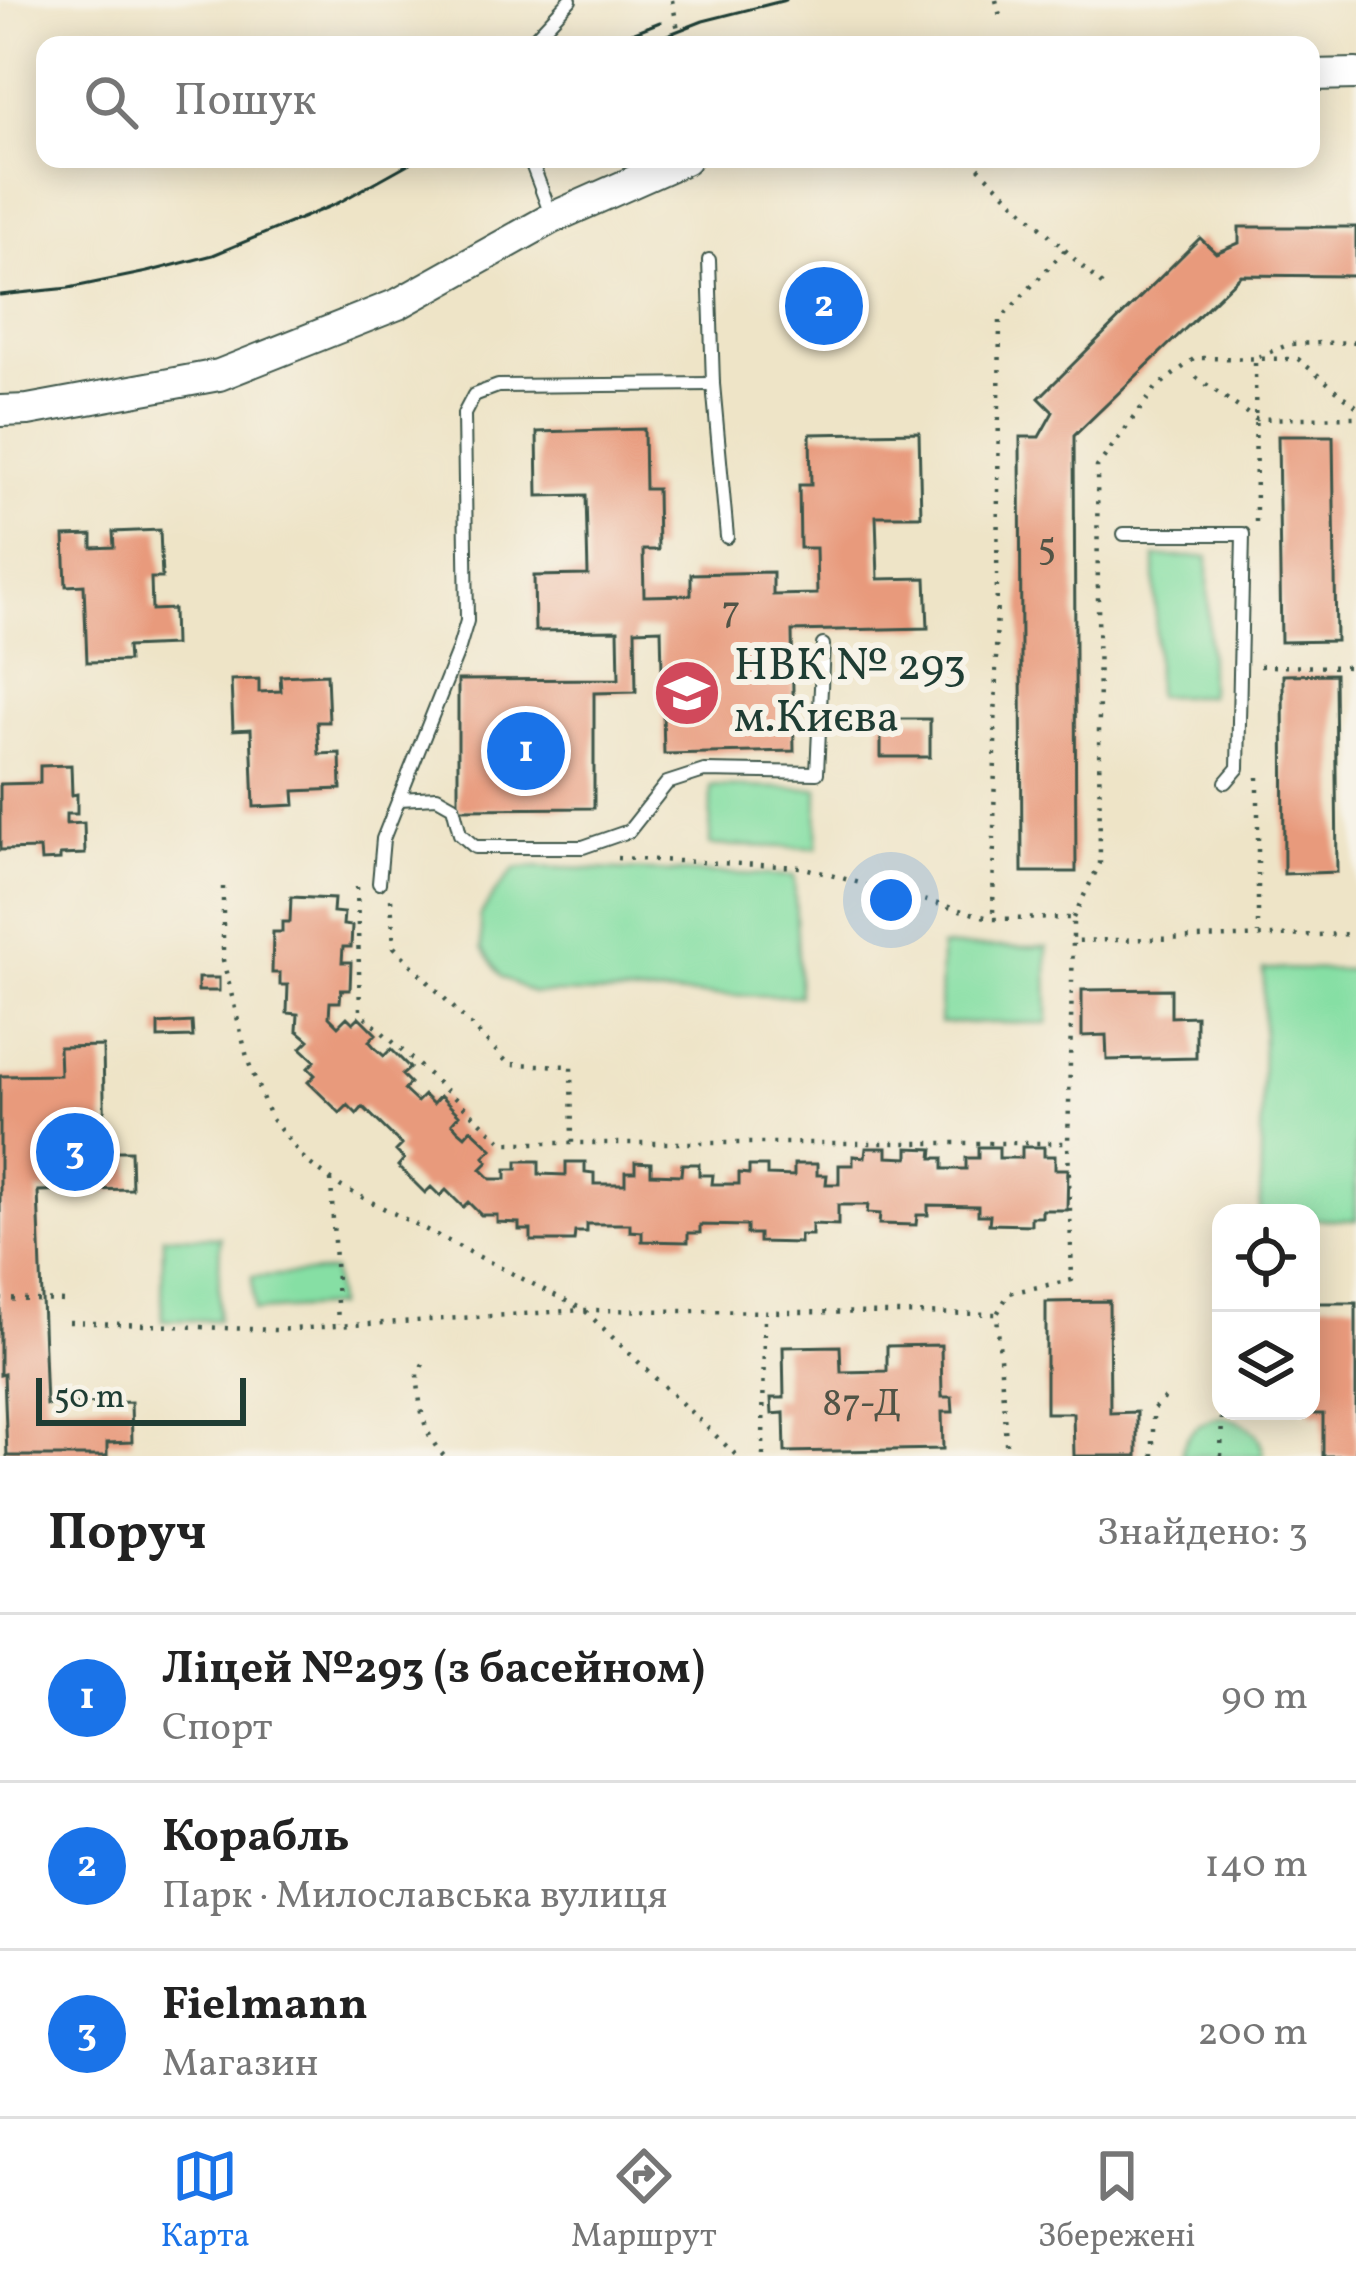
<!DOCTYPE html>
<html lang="uk">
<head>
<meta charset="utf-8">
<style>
	:root { --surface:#fff; --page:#f2f2f2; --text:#222; --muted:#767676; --line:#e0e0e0; --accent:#1a73e8 }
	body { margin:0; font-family:Vollkorn,serif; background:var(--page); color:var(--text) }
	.controls { position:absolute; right:36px; bottom:36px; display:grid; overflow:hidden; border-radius:24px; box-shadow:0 6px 30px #0003 }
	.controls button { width:108px; height:108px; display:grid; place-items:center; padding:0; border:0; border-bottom:3px solid var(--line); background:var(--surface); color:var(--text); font:60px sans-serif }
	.scale { position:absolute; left:36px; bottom:30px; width:210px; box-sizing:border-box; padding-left:12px; border:6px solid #1f3d34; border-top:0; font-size:33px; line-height:42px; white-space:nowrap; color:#1f3d34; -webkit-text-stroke:9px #f7f3e8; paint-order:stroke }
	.you { position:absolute; left:891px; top:900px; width:42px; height:42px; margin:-30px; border:9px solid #fff; border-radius:50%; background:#1a73e8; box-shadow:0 0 0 18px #1a73e833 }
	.badge { display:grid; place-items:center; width:78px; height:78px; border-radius:50%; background:var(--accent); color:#fff; font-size:39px; font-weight:700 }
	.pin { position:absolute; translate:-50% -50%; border:6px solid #fff; box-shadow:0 3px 12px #0006 }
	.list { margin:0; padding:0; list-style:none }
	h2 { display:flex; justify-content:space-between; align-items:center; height:156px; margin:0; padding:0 48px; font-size:51px }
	h2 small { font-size:39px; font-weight:400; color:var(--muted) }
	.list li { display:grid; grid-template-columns:78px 1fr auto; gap:36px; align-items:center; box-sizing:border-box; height:168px; padding:0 48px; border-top:3px solid var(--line) }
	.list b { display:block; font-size:45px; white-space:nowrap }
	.list p { margin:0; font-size:39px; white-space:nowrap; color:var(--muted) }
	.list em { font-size:39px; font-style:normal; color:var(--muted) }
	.icon { flex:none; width:66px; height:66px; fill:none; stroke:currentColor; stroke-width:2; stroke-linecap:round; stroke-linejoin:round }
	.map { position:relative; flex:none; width:1356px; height:1456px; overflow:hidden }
	.search { position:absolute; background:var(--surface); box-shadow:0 6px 30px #0003; left:36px; right:36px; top:36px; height:132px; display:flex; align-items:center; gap:30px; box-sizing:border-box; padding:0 42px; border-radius:24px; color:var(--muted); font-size:45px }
	.sheet { height:660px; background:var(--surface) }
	nav { display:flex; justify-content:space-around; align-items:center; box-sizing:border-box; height:168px; border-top:3px solid var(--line); background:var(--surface); font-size:33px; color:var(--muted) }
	nav a { display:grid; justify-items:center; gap:6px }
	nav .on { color:var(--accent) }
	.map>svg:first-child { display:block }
</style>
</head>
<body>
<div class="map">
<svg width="1356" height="1456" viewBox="0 0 1356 1456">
	<rect width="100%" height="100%" fill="#f7f3e8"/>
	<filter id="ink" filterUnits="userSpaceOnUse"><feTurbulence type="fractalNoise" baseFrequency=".00833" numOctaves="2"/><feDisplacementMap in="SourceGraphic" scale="24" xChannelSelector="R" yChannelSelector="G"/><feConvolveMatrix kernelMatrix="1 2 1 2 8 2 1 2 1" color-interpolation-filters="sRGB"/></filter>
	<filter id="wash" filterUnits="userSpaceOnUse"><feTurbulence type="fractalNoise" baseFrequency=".004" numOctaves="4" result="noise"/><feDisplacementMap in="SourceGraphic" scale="48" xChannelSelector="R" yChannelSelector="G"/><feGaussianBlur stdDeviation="2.7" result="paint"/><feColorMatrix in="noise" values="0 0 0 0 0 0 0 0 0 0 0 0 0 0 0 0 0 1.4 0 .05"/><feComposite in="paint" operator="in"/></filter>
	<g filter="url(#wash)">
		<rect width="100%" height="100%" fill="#eee4c7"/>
		<g fill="#86dfa4" stroke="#528e6c" stroke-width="3">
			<polygon points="1208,557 1209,696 1156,696 1155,557"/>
			<polygon points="711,786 818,789 817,848 710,845"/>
			<polygon points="531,867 794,876 800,996 532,993 502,977 482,948 480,916 495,893 515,869"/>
			<polygon points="941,947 1047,947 1048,1023 940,1023"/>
			<polygon points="1264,969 1356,970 1356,1220 1311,1219 1311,1213 1260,1213"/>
			<polygon points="163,1236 220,1237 218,1320 162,1320"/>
			<polygon points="333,1271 336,1306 254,1311 252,1277"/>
			<path d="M1222,1417C1246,1421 1260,1432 1264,1456H1181C1184,1433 1200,1421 1222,1417Z"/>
		</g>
		<g id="blocks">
			<g fill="#e89a7b">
				<polygon points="1239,227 1356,227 1356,276 1241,275 1074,436 1076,872 1022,872 1020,437 1039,437 1053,412 1039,398 1200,238 1216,253 1239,243"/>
				<polygon points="644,429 645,489 657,489 658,550 643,550 644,596 691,595 691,574 773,572 773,595 817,594 816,548 800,548 799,485 811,485 810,434 919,432 921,516 876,516 878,579 926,578 928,628 792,631 794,751 664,754 661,629 635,630 636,692 594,693 594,808 458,809 458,680 619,679 618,630 535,631 534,576 588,575 586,495 538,496 537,432"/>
				<polygon points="1278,436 1333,436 1336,641 1281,642"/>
				<polygon points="160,530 162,578 151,578 152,610 173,609 174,645 127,647 128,661 87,662 84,585 66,586 64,536 92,535 92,548 114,547 113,532"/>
				<polygon points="327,674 329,722 317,722 319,754 340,753 341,789 294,791 295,805 254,807 251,729 233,730 231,680 259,679 259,692 281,691 280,676"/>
				<polygon points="1335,674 1337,872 1284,874 1283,675"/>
				<rect x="881" y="719" width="49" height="38"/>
				<polygon points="71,765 72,795 77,794 77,814 66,814 66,824 84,823 85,854 60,855 60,860 41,861 40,849 0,850 0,784 40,783 40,766"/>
				<polygon points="291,897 334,899 333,912 344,913 343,925 352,926 351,947 343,947 342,962 351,962 350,990 341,990 340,1002 330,1002 329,1017 338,1026 347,1017 353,1023 359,1017 376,1034 369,1041 376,1049 384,1056 391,1049 410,1068 402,1075 410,1083 404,1090 417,1102 424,1095 433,1104 440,1096 459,1115 452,1123 458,1130 465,1136 471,1129 492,1149 484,1157 488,1162 481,1169 491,1179 506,1179 506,1169 517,1169 517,1161 539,1161 539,1174 566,1175 566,1162 585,1162 585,1172 594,1173 594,1184 625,1184 625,1172 635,1172 635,1162 651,1163 651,1174 681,1175 682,1164 699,1164 699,1175 713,1175 712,1184 739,1184 739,1173 749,1174 749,1166 767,1166 767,1175 794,1176 794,1164 817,1164 817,1175 827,1175 826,1184 839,1184 839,1165 853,1165 853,1156 865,1157 866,1148 887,1148 887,1157 908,1158 908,1148 933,1149 932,1158 943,1158 943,1169 966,1169 966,1158 978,1158 978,1147 999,1147 999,1158 1022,1158 1022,1147 1044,1147 1044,1156 1055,1156 1055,1169 1068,1169 1067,1210 1042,1210 1042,1217 1031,1217 1031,1225 989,1224 990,1215 978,1215 978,1206 928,1205 928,1215 917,1215 916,1225 879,1224 880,1214 867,1213 868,1205 838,1205 838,1225 812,1224 812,1235 800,1235 800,1243 759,1242 759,1234 747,1234 747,1226 700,1225 700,1233 688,1233 688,1242 642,1241 642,1232 630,1231 630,1224 587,1224 587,1232 575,1232 574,1241 531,1241 531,1230 519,1230 519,1223 497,1222 497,1215 481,1215 468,1202 463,1207 446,1190 440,1196 431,1187 425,1193 398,1166 404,1159 396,1151 402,1145 363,1107 357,1114 348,1105 340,1113 308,1082 315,1075 308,1068 315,1061 301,1048 309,1040 297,1030 298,1014 287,1013 288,985 280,985 280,973 272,973 273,932 282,932 282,922 290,922"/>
				<rect x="198" y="978" width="21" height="13"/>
				<polygon points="1171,989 1171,1017 1196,1016 1196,1058 1107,1060 1106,1035 1082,1036 1082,990"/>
				<polygon points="192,1022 193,1037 158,1038 158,1024"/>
				<polygon points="103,1046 105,1151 131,1151 132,1189 38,1191 46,1405 131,1402 132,1442 107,1443 107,1456 7,1456 4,1374 0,1375 0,1076 60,1075 59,1047"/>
				<polygon points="1109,1301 1110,1413 1137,1412 1137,1456 1074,1456 1073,1413 1046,1413 1046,1302"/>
				<polygon points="1311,1303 1356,1303 1356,1456 1323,1456 1323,1414 1311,1414"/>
				<polygon points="941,1345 942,1397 952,1397 953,1412 942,1412 943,1449 785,1452 784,1413 772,1414 771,1398 784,1398 783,1347 840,1346 841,1372 887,1371 887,1346"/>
			</g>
		</g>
	</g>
	<g filter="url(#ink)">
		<use href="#blocks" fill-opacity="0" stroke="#3e564a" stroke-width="3"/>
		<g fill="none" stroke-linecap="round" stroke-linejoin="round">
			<defs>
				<g id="service">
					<polyline points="528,45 570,0"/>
					<polyline points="530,159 552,217"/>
					<polyline points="709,260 713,384 727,537"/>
					<polyline points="1124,534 1243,534 1238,768 1226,782"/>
					<polyline points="399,799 437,797 453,806 460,834 475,847 583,847 629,831 667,783 704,771 817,773 823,645"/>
					<polyline points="379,883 383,839 458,651 467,621 464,414 474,395 498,386 713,384"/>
				</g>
				<g id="tertiary">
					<polyline points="1311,75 1356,74"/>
					<polyline points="0,411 28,410 219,375 398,304 552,218 685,159"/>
				</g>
			</defs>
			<use href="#service" stroke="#3e564a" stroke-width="16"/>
			<use href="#tertiary" stroke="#3e564a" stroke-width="34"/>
			<g stroke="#3e564a" stroke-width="4.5" stroke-dasharray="3 9" stroke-linecap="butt">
				<polyline points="672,0 681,45"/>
				<polyline points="996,0 1000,16"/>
				<polyline points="980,159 975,164 1065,250 1000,320 993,919"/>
				<polyline points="1065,250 1104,287"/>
				<polyline points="1196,377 1255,419 1356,417"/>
				<polyline points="1256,522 1255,358 1290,344 1356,342"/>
				<polyline points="1260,666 1356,667"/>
				<polyline points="1258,777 1258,934"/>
				<polyline points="617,858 801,867 993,919 1073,918 1073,941 1356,934"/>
				<polyline points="223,887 223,960 248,1061 270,1117 306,1161 340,1186 584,1310 737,1456"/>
				<polyline points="357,887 360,1012 504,1143 1068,1143 1073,941"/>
				<polyline points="391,899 394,947 509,1064 571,1066 572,1144"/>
				<polyline points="1073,918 1100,863 1097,467 1156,388 1195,358 1298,359 1356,406"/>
				<polyline points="331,1180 338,1324"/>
				<polyline points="0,1299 67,1301"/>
				<polyline points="69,1322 276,1330 584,1310 997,1314"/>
				<path d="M423,1364L418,1372C418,1402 423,1435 444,1456"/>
				<polyline points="763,1456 764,1312"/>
				<polyline points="1007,1456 997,1314 1009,1293 1072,1280 1068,1143"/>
				<polyline points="1153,1456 1153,1409 1168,1395"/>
				<polyline points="1221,1456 1222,1411"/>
			</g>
			<use href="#service" stroke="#fff" stroke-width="12"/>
			<use href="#tertiary" stroke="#fff" stroke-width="30"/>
			<g stroke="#1f3d34" stroke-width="3">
				<polyline points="602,45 660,22"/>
				<polyline points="642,45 703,21 786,0"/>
				<polyline points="0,295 69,288 147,272 213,255 338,203 417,159"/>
			</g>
		</g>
	</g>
	<defs>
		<symbol id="school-disc" viewBox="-11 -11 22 22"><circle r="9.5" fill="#d1495b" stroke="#f7f3e8"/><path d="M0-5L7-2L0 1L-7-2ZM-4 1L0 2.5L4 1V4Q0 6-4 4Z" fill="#fff"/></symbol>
	</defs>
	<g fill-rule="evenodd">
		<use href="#school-disc" x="649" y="655" width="76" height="76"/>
	</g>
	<g text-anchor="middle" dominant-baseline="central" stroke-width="12" stroke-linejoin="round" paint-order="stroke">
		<g font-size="39" fill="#515446">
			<text x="1047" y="548">5</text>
			<text x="731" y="612">7</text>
			<text x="862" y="1405">87-Д</text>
		</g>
		<g font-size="45" fill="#1f3d34" stroke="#f7f3e8" text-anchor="start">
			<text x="734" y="667">НВК № 293<tspan x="734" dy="52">м.Києва</tspan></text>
		</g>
	</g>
</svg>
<div class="controls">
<button><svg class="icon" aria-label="locate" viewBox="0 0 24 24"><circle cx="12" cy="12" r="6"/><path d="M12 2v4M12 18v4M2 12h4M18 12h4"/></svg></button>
<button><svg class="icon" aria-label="layers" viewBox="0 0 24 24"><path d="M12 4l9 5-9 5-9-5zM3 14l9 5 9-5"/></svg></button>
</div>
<div class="scale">50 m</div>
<div class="you"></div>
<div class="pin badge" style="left:526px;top:751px">1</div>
<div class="pin badge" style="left:824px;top:306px">2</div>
<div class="pin badge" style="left:75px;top:1152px">3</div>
<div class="search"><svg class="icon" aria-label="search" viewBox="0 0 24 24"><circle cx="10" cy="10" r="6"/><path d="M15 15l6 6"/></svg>Пошук</div>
</div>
<section class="sheet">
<h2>Поруч<small>Знайдено: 3</small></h2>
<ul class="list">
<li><span class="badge">1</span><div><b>Ліцей №293 (з басейном)</b><p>Спорт</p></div><em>90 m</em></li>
<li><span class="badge">2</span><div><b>Корабль</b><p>Парк · Милославська вулиця</p></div><em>140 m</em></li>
<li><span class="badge">3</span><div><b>Fielmann</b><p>Магазин</p></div><em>200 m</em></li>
</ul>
</section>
<nav>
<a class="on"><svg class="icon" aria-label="map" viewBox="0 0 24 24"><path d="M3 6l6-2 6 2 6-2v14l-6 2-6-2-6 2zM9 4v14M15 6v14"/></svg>Карта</a>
<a><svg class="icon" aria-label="directions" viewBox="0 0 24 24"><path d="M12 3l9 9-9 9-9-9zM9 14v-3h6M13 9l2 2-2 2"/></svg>Маршрут</a>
<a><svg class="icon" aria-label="saved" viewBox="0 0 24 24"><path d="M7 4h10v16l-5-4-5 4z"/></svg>Збережені</a>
</nav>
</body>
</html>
